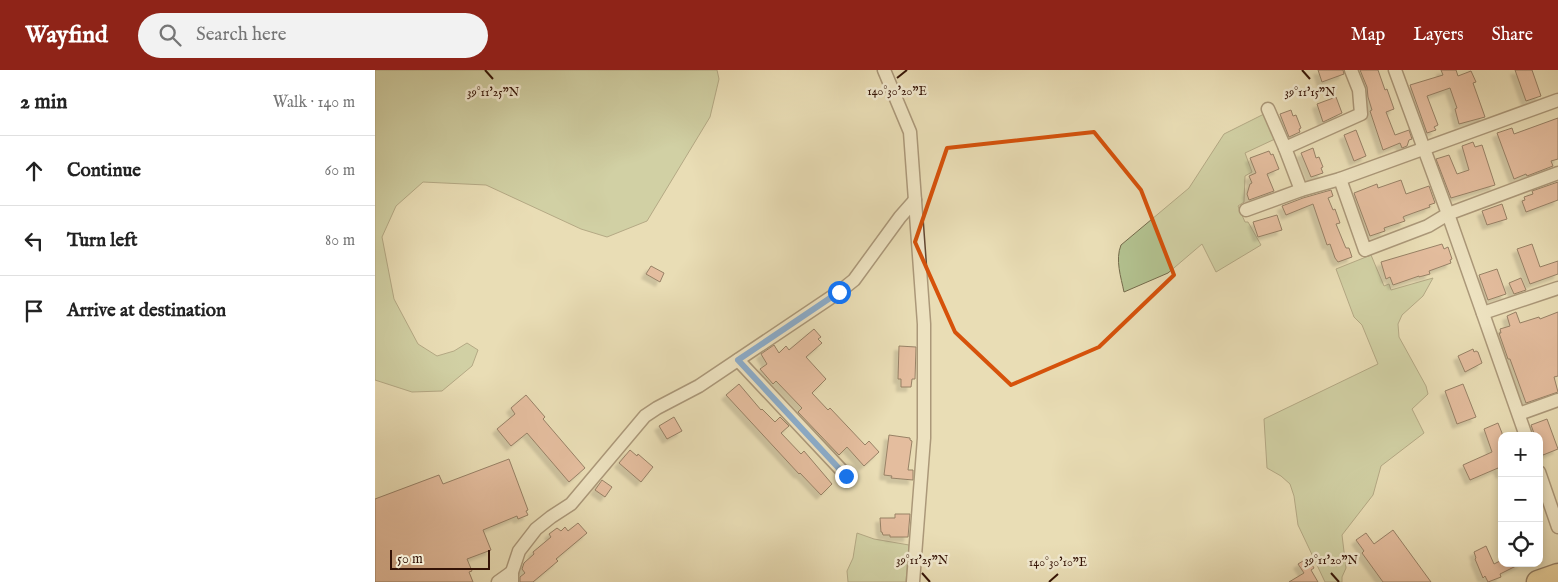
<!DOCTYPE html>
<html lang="en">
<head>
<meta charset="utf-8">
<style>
	:root { --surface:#fff; --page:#f2f2f2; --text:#222; --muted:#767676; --line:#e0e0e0; --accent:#8f2418 }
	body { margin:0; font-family:"IM FELL English",serif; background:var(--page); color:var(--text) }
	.controls { position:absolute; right:15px; bottom:15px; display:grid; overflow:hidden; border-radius:10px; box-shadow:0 2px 8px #0003 }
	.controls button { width:45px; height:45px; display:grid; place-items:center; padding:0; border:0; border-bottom:1px solid var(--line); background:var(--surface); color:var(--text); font:25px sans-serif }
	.scale { position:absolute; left:15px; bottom:12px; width:100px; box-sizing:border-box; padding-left:5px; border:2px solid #341306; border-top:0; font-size:14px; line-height:18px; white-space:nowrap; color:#341306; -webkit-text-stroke:4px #f1e9cf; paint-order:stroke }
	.stop { position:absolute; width:15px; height:15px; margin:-11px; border:4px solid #1a73e8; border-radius:50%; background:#fff }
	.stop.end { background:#1a73e8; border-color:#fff; box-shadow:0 1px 5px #0008 }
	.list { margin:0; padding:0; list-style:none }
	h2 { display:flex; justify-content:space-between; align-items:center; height:65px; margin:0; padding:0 20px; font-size:21px }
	h2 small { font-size:16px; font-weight:400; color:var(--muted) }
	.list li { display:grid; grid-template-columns:32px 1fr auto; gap:15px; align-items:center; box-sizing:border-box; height:70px; padding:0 20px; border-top:1px solid var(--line) }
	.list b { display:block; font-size:19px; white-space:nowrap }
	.list em { font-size:16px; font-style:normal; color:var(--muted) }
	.icon { flex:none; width:28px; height:28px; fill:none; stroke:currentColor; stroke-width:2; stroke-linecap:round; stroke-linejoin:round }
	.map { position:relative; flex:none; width:1183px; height:512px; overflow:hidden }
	header { display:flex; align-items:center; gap:30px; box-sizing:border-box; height:70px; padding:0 25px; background:var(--accent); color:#fff }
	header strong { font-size:24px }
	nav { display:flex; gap:28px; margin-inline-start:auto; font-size:18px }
	.search { width:350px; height:45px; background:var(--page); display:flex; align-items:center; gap:12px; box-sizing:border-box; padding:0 18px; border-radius:28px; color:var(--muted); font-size:19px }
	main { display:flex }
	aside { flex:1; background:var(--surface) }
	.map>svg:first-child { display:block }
</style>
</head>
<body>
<header>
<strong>Wayfind</strong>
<div class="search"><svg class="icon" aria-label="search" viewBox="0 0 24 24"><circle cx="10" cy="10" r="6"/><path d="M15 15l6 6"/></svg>Search here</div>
<nav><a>Map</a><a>Layers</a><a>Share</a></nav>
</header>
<main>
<aside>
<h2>2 min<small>Walk · 140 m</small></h2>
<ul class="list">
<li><svg class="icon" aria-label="ahead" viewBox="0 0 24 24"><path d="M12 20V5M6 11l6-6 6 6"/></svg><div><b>Continue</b></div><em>60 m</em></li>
<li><svg class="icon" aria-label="left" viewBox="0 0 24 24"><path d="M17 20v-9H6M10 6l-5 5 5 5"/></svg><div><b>Turn left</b></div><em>80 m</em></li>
<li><svg class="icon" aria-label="arrive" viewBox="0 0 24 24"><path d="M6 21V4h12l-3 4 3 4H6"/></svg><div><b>Arrive at destination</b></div></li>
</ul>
</aside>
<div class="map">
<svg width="1183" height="512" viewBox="0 0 1183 512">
	<defs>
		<filter id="shadow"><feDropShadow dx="-4.5" dy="4.5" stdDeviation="1" flood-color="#0004"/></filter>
	</defs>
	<rect width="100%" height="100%" fill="#e9ddb5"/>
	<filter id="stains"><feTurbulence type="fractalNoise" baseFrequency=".004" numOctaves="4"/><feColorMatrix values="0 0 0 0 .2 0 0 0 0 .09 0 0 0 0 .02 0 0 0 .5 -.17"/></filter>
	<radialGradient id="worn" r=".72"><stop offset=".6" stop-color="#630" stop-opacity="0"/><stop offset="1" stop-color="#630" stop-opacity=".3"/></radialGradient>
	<g fill="#b3c290" stroke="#746a4b">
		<polygon points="0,0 342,0 344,9 335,47 272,151 232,167 206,159 111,115 48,112 21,136 7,167 19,229 43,274 62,286 79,281 92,273 103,280 97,296 67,321 37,322 0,310"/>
		<path d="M891,43L900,69L870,83L877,102L870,106L869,132L863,136L870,152H873L886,175L841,202L827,174L793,203L749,222C746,207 740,190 746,175L814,118L849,64Z"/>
		<polygon points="996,185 1009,216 1014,214 1016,220 1058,208 1048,226 1027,245 1023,254 1024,267 1051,316 1053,324 1037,339 1049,363 1006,396 998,425 967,465 971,498 967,507 967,512 950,512 923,455 919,426 915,414 906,406 892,398 889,349 1003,294 987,255 979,247 961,199"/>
		<polygon points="482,463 499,469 534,475 531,512 473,512 472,501 478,488"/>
	</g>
	<g fill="#de9884" stroke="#341306" filter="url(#shadow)">
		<polygon points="943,0 968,0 969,4 947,12"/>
		<polygon points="985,0 1003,0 1010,20 1012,19 1019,39 1011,42 1020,65 1034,60 1037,69 1034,70 1032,76 1027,78 1025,73 1008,80 995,41 997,40 993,27 992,17"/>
		<polygon points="1066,0 1081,0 1083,6 1096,1 1101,12 1098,13 1110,47 1084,54 1080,39 1082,38 1075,18 1052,26 1063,55 1059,57 1061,60 1052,63 1035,15 1068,5"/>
		<polygon points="1140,0 1157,0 1166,26 1151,31"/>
		<polygon points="961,27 967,43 948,52 942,34"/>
		<polygon points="916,40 918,46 921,45 926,58 924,59 925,62 914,67 905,44"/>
		<polygon points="1183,48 1183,89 1176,91 1178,96 1152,106 1151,104 1139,109 1122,63 1137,58 1139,64"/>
		<polygon points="981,60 991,86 979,91 969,65"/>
		<polygon points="1098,72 1100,77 1107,75 1120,115 1076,128 1061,89 1074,85 1082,104 1094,100 1087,76"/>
		<polygon points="938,78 941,88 944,87 948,97 946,98 948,103 936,107 926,83"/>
		<polygon points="894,81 896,85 898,84 904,99 892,104 899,121 874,130 872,124 875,114 877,113 874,106 881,103 875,88"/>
		<polygon points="1026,110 1031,124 1054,116 1060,133 1054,135 1055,137 1030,146 1028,147 1030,151 1009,158 1010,161 995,166 979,123 1002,114 1003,118"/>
		<polygon points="1183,112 1183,130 1151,142 1147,131 1150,130 1149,127 1158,124 1157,121"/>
		<polygon points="956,120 958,126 953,128 958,140 960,139 965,153 961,154 970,176 971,178 974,178 977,187 963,192 960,188 955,174 952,175 938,134 911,145 907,136 928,128"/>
		<polygon points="1127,134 1132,149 1112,155 1107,141"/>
		<polygon points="902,145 907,160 883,167 878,152"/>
		<polygon points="1067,174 1069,179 1073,177 1077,189 1075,190 1076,193 1054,201 1055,204 1044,207 1044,206 1018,215 1015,207 1011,209 1006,192"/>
		<polygon points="1157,174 1165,197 1183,191 1183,204 1155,214 1142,179"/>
		<polygon points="276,196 289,203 285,212 271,204"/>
		<polygon points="1122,199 1131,224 1113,230 1104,205"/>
		<polygon points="1146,208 1151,220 1139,224 1134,213"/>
		<polygon points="1141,242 1145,253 1164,247 1165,249 1183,242 1183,306 1179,307 1183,322 1151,333 1135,289 1133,289 1124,263 1126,263 1125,259 1135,256 1132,246"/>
		<polygon points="439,259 446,267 443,269 447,273 431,287 451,309 437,323 453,340 455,338 490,375 494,371 504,382 489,396 472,377 464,385 423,342 427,338 401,311 398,314 385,299 392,294 386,284 399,275 404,283 411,276 414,280"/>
		<polygon points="524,276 541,277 540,309 537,309 536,317 526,317 526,309 523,309"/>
		<polygon points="1098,279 1099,282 1101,281 1103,282 1107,293 1090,302 1083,286"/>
		<polygon points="364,314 386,340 387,339 400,352 405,347 414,356 406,363 426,384 429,381 457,414 446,425 425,403 424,404 351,325"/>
		<polygon points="1088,314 1101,347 1082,354 1070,321"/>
		<polygon points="151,325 170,347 168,349 210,398 194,412 152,363 136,376 122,359 140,344 136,338"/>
		<polygon points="299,347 307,361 292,369 284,356"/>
		<polygon points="1172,349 1183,379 1168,385 1164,376 1164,366 1160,366 1156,355"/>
		<polygon points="1123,353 1127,363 1127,403 1126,404 1123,398 1095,410 1088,395 1117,382 1109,359"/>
		<polygon points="514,365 535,368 535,370 537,371 533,400 538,400 538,410 516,408 517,406 509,405"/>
		<polygon points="255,380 262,386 263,384 278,397 266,412 244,393"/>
		<polygon points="134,389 153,440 151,441 153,445 143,449 142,446 108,460 116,480 92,489 97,501 94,502 98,512 0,512 0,429 64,405 68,414"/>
		<polygon points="227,410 237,417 230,427 220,420"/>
		<polygon points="520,444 535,444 533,467 515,467 515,465 508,465 507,462 506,462 505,448 520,448"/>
		<polygon points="203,453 212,463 181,489 183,491 158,512 145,512 145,507 150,503 147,499 149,493 159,484 158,482 176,467 174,464 182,458 186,461 190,457 193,461"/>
		<polygon points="1018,460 1056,512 1008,512 987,483 989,481 981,470 991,463 999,474"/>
		<polygon points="1111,476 1119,494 1125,491 1126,493 1147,493 1125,504 1126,507 1113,512 1110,506 1108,508 1100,489 1101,488 1099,482"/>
		<polygon points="933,488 939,498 936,500 943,512 914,512 929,503 923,494"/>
	</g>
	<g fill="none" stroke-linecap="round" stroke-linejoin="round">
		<defs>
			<g id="street">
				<polyline points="509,0 535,62 549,254 549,368 538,512"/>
				<polyline points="1020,0 1073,144 1151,366"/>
				<polyline points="893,39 910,78"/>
				<polyline points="965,109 990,180 1053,156 1073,144 1183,103"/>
				<polyline points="926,120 910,78 986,44 984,20 976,0"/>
				<polyline points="871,140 926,120 965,109 1183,30"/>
				<polyline points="1108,243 1183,218"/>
				<polyline points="363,290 471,405"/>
				<polyline points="1144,344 1183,330"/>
				<polyline points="1164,402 1183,457"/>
				<polyline points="123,512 137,502"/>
				<polyline points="137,512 137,502 144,481 161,459 176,447 196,434 270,346 282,338 324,316 464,222 479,210 525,147 540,130"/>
			</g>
			<polyline id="highway" points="1163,512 1183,505"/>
		</defs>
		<use href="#street" stroke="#614632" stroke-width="15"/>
		<use href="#highway" stroke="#341306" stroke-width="25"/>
		<use href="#street" stroke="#f1e9cf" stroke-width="12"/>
		<use href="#highway" stroke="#e4be7a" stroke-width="22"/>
	</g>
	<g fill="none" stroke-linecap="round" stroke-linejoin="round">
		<polyline stroke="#1a73e8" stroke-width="6" points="464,222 363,290 471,406"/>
	</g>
	<path d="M0 0H1183V512H0ZM719,62L766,120L799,205L724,277L636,315L580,262L540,172L572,78Z" fill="#e9ddb5" fill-opacity=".55" fill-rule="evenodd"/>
	<path fill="none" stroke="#d6520b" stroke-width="4" stroke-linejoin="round" d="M719,62L766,120L799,205L724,277L636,315L580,262L540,172L572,78Z"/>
	<path fill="none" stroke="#341306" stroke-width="2" d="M110,0L118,9M927,0L935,9M522,8L532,0M547,503L555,512M956,503L964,512M674,512L683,504"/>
	<g font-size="12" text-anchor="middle" fill="#341306" stroke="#f1e9cf" stroke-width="5" stroke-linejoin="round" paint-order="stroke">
		<text x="522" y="25">140°30'20"E</text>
		<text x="118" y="26">39°11'25"N</text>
		<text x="935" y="26">39°11'15"N</text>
		<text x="547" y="494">39°11'25"N</text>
		<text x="956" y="494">39°11'20"N</text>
		<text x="683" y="496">140°30'10"E</text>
	</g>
	<rect width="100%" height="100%" filter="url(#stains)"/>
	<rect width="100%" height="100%" fill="url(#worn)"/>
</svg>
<div class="controls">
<button>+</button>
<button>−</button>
<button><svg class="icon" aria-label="locate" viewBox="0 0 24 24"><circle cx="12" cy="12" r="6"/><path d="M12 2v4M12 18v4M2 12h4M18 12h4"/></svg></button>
</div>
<div class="scale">50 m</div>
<div class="stop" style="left:464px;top:222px"></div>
<div class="stop end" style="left:471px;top:406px"></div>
</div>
</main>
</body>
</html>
